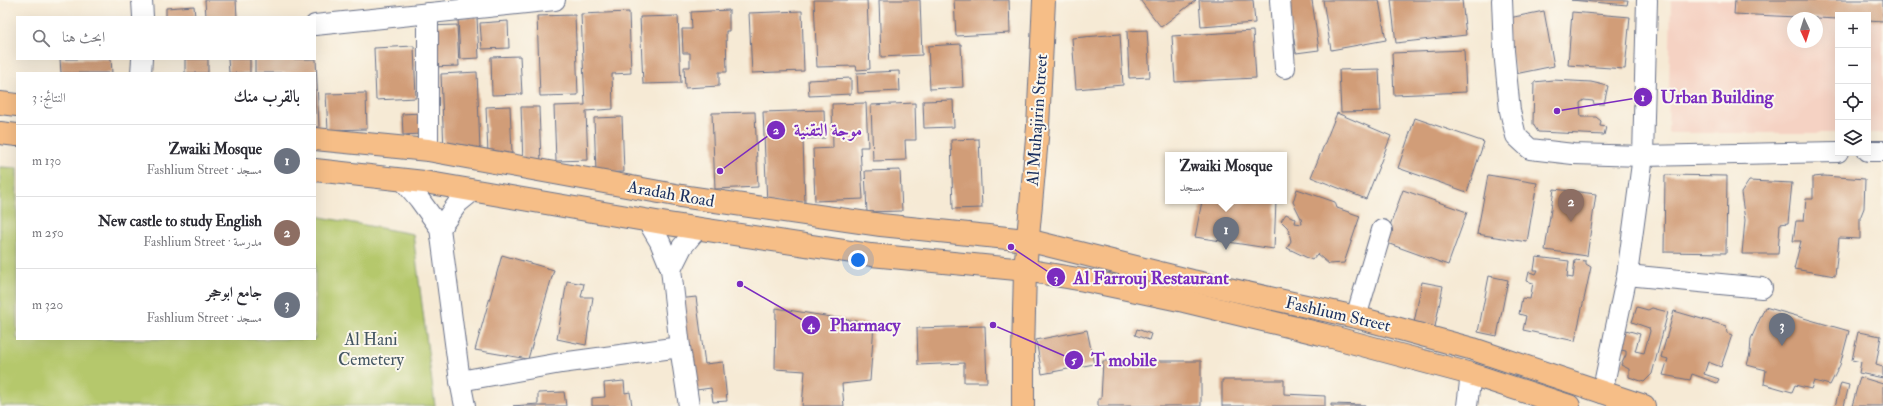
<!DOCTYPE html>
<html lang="ar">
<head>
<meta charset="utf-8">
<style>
	:root { --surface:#fff; --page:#f7f7f7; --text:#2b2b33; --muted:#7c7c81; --line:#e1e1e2; --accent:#db2777 }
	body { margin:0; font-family:"IM FELL Double Pica",Amiri,serif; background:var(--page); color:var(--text); direction:rtl }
	.controls { position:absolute; right:12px; top:12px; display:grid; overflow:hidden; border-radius:0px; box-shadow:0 4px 16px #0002 }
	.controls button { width:36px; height:36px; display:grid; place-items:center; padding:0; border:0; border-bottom:1px solid var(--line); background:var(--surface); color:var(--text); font:20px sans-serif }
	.compass { position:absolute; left:1787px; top:12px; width:36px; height:36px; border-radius:50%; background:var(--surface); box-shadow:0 4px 16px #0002; rotate:176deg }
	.you { position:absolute; left:858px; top:260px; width:14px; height:14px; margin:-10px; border:3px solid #fff; border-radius:50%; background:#1a73e8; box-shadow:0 0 0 6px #1a73e833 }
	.badge { display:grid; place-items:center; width:26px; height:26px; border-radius:50%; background:var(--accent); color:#fff; font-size:13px; font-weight:700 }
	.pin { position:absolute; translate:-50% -33px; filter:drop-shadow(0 1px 2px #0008) }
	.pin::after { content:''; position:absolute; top:21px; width:14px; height:12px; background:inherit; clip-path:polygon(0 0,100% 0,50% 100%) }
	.popup { position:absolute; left:1165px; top:152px; width:122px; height:52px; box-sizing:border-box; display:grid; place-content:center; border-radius:0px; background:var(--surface); filter:drop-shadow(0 1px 3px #0005); font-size:13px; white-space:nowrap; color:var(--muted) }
	.popup b { font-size:15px; color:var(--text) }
	.popup::after { content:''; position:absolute; left:50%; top:100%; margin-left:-8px; border:8px solid transparent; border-top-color:var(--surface) }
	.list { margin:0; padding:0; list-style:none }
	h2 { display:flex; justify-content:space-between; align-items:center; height:52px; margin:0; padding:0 16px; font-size:17px }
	h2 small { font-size:13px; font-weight:400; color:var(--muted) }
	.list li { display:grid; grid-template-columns:26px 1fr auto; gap:12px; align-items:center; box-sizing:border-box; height:72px; padding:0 16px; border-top:1px solid var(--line) }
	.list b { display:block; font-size:15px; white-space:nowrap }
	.list p { margin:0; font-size:13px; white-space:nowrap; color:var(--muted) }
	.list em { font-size:13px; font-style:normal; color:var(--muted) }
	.icon { flex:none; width:22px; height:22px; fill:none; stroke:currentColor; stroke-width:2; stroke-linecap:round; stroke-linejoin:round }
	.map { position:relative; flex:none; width:1883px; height:406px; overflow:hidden; direction:ltr }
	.search { position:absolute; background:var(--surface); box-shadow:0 4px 16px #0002; left:16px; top:16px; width:300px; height:44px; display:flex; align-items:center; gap:10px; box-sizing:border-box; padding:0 14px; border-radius:0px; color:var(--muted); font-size:15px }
	.panel { position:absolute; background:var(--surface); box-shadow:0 4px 16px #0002; left:16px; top:72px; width:300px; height:268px; border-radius:0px; direction:rtl }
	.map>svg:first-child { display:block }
</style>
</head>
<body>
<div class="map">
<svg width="1883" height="406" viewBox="0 0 1883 406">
	<rect width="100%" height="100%" fill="#fbf7ec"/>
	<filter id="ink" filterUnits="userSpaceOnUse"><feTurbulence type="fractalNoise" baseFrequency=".025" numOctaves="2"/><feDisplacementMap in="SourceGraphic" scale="8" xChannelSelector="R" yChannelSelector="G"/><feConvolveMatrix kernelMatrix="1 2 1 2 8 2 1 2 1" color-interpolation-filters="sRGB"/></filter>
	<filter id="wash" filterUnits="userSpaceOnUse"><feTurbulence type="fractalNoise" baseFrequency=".012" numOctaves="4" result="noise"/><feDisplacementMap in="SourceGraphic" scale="16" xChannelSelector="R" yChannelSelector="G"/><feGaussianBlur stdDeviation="0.9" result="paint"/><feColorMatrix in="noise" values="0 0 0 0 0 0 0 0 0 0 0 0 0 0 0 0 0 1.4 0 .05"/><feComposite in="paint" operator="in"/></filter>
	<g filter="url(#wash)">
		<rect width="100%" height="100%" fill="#f6ead5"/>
		<path fill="#f5d2c3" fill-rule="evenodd" d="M1671,0H1883V133H1868V15H1838V133H1668ZM1793,18H1817V42H1793Z"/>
		<polygon fill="#b5c86c" stroke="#687c65" points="0,167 17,168 17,339 315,339 315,216 413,234 435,406 0,406"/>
		<g id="blocks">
			<g fill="#d19d78">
				<polygon points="205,0 236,0 237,17 206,17"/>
				<polygon points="814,0 867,0 870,69 857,70 856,66 817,67"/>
				<polygon points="879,0 920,0 922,55 881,57"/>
				<polygon points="954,0 1009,0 1010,33 956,36"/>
				<polygon points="1140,0 1196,0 1161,27"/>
				<polygon points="1199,0 1253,0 1255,23 1201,27"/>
				<polygon points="1288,0 1312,0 1319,50 1296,53"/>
				<polygon points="1323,0 1379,0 1386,40 1331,50"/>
				<polygon points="1391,0 1462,0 1466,35 1396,43"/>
				<polygon points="1571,0 1628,0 1627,5"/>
				<polygon points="1735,0 1883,0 1883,21 1868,20 1868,15 1838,15 1838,19 1734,14"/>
				<polygon points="194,6 195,17 166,17 166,8"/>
				<polygon points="729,10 729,31 726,31 727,72 719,72 719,86 685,88 684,67 690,67 690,53 683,53 682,29 692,29 691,12"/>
				<polygon points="802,11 804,71 752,73 749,13"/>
				<polygon points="1544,11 1554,66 1515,74 1504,19"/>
				<polygon points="629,12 631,73 612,74 613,109 586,111 588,160 556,161 554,106 585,105 581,14"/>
				<polygon points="1572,12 1630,17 1625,69 1568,65"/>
				<polygon points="575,15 578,95 540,96 537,16"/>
				<polygon points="678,16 681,83 643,84 640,17"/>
				<polygon points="477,17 479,58 460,59 458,18"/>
				<polygon points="508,21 509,48 482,49 480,23"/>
				<polygon points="457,25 459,66 430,67 428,26"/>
				<polygon points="1147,30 1150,77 1129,78 1127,31"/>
				<polygon points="1253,31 1256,78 1175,82 1172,36"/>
				<polygon points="1120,34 1123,85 1076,89 1072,38"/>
				<polygon points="961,44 963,87 930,89 928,46"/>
				<polygon points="414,46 416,98 376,100 374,48"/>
				<polygon points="1464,50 1466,92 1394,95 1392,53"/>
				<polygon points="520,56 522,94 492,95 491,57"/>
				<polygon points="60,59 111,59 112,73 61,73"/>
				<rect x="185" y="59" width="23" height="14"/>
				<polygon points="228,59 250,59 250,73 229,73"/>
				<polygon points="255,59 316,59 319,127 315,127 315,73 255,73"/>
				<polygon points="1379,69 1381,111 1341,112 1339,70"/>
				<polygon points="899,71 900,91 858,93 857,73"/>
				<polygon points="477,72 480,149 444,151 441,74"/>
				<polygon points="851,78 851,94 809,96 808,80"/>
				<polygon points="1553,80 1591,82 1608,86 1604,104 1594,104 1593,101 1584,100 1580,103 1581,117 1596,117 1601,121 1600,126 1606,127 1604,135 1538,132 1533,124 1534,82"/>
				<polygon points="366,93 367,129 328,130 326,94"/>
				<polygon points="953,100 954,127 924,128 923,101"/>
				<polygon points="866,103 868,147 860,147 863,199 815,201 813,149 833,148 832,104"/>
				<polygon points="915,103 916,140 905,140 906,160 873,161 871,105"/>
				<polygon points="510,106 512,153 488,154 486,107"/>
				<polygon points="521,107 539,107 541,163 523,164"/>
				<polygon points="824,110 825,138 803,139 805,203 767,204 763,112"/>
				<polygon points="755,112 758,187 715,189 712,113"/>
				<polygon points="421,113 421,134 403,135 402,114"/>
				<polygon points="1337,113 1391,136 1366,199 1311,177"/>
				<polygon points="622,117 624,172 596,173 594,118"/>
				<polygon points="1415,118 1484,142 1467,192 1398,168"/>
				<polygon points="979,139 982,208 953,209 951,140"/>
				<polygon points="900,170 902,211 867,212 865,171"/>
				<polygon points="1488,175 1537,183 1527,242 1477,234"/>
				<polygon points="1665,175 1727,176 1726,253 1664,252"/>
				<polygon points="1824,176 1865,179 1864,208 1860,218 1860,239 1839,238 1835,276 1794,269 1801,241 1793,241 1796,221 1804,221 1806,199 1813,199 1813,177"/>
				<polygon points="1749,181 1792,183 1788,223 1780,224 1778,254 1742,254 1745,220 1741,193"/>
				<polygon points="1297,189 1335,202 1337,208 1360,216 1344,263 1329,264 1317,254 1312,260 1287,248 1291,241 1288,228 1281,221 1286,214 1296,219 1295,223 1302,224 1301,218 1293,202"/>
				<polygon points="1554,189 1596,194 1587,256 1545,250"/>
				<polygon points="1403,190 1467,212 1448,265 1384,242"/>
				<polygon points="1202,201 1276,201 1274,249 1195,237"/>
				<polygon points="502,255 554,270 528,359 475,350"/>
				<polygon points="1536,257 1569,261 1567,277 1573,278 1575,260 1586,261 1586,264 1591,267 1575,341 1523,330 1526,316 1519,314 1522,298 1530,299 1533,283 1527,281 1529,272 1536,274 1538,270 1534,270"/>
				<polygon points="1489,276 1508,280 1497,336 1478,332"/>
				<polygon points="567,281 584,284 581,297 593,297 586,345 557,339"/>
				<polygon points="1422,282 1443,286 1435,327 1414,323"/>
				<polygon points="696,297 705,364 723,362 727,401 713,402 711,388 689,391 678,299"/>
				<polygon points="1637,307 1648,310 1652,308 1668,312 1652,374 1644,382 1629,377 1629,369 1621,365 1626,355 1626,351 1621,350 1626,330 1640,334 1635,351 1644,353 1650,331 1649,328 1632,322"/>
				<polygon points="1765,307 1849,331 1840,365 1830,385 1814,381 1811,389 1795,385 1792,392 1764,384 1766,370 1747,365 1750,354 1751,339"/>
				<polygon points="776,308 874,324 870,381 842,384 844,406 802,406 805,371 775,369"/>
				<polygon points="1674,311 1726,326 1727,333 1732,335 1721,367 1708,362 1704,374 1719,379 1717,383 1692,374 1690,380 1663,375 1668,359 1661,357"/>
				<polygon points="985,326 987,382 964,382 964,363 918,365 917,328"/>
				<polygon points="1137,329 1151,334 1149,340 1135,335"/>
				<polygon points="1087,330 1094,364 1042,374 1036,340"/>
				<polygon points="1858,332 1881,336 1876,365 1883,367 1883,378 1859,373 1861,362 1852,360"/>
				<polygon points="1103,361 1201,361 1201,406 1098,406 1098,399 1101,399"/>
				<polygon points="1860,377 1883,384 1883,406 1852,406"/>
				<polygon points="1222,380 1284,380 1284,394 1325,396 1325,406 1222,406"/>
				<polygon points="624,381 625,393 630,392 632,406 592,406 592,398 605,397 604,383"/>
				<polygon points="1841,383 1849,385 1844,406 1835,406"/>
				<polygon points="564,392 566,406 513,406 538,404 538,393"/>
				<polygon points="1331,404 1365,405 1365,406 1331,406"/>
			</g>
		</g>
	</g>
	<g filter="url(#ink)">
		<use href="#blocks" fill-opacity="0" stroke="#687088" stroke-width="1"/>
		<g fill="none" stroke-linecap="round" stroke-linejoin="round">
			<defs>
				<g id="minor">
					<polyline points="142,0 143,17"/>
					<polyline points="1280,0 1285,68"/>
					<polyline points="1502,0 1504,51 1510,111 1516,136 1530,149 1573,154 1643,156 1838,152"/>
					<polyline points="428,13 428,150"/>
					<polyline points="315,25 555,0"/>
					<polyline points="141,73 142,59"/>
					<polyline points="1868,151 1883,151"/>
					<polyline points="402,179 419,199 440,228 460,381 465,406"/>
					<polyline points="440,228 458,203 474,190"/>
					<polyline points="671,269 682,247 698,228"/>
					<polyline points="1627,275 1762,288"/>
					<polyline points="1356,317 1382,230"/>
					<polyline points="680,347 689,406"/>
					<polyline points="460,381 561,363 680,347 671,269 660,242 647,220"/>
					<polyline points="1602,393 1627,275 1643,156 1647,0"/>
					<polyline points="1467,406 1471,374"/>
				</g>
				<g id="major">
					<polyline points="0,103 17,105"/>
					<polyline points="0,133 17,135"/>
					<polyline points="315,139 428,150 681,196 881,225 1027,240 1192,281 1356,317 1473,349 1644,406"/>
					<polyline points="315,170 424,182 668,224 871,255 1025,270 1084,280 1184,301 1321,334 1471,374 1569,406"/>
					<polyline points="1023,406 1023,353 1025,270 1038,127 1044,0"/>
				</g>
			</defs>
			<use href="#minor" stroke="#687088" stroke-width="22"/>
			<use href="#major" stroke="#687088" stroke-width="24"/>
			<use href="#minor" stroke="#fff" stroke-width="20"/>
			<use href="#major" stroke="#f6be87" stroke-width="22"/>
		</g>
	</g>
	<g text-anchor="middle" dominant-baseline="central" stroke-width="4" stroke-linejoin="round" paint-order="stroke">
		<g font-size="17" fill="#1b2f5e" stroke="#fbf7ec">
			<text transform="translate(1037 120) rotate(-86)">Al Muhajirin Street</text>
			<text transform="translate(671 194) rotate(10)">Aradah Road</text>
			<text transform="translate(1338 314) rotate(13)">Fashlium Street</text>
		</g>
		<g font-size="17" fill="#425562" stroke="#fbf7ec">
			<text x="371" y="339">Al Hani<tspan x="371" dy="20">Cemetery</tspan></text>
		</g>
	</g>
	<path fill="none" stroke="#7b2cbf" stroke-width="1.5" d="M1557 111L1643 97M720 171L776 130M1011 247L1056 277M740 284L811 325M993 325L1074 360"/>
	<g fill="#7b2cbf" stroke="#fbf7ec" stroke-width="1.5">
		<circle cx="1557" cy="111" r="4"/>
		<circle cx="720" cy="171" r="4"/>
		<circle cx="1011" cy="247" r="4"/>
		<circle cx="740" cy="284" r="4"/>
		<circle cx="993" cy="325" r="4"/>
		<circle cx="1643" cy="97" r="10"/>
		<circle cx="776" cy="130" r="10"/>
		<circle cx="1056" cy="277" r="10"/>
		<circle cx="811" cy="325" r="10"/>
		<circle cx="1074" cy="360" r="10"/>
	</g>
	<g font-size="12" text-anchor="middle" font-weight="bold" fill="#fff">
		<text x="1643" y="101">1</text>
		<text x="776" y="134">2</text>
		<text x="1056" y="282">3</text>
		<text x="811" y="329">4</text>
		<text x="1074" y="364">5</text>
	</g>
	<g font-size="18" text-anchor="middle" font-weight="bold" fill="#7b2cbf" stroke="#fbf7ec" stroke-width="4" stroke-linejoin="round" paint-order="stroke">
		<text x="1717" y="103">Urban Building</text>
		<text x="828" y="136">موجة التقنية</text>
		<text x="1151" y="284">Al Farrouj Restaurant</text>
		<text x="865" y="331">Pharmacy</text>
		<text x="1124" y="366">T mobile</text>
	</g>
</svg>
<div class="controls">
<button>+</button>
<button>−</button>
<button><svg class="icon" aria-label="locate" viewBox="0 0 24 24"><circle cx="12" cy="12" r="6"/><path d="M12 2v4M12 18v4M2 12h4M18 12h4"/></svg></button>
<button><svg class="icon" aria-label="layers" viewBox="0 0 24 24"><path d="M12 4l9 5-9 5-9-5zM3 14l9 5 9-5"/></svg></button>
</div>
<svg class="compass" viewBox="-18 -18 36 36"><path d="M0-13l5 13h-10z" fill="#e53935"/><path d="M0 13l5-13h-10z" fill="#7c7c81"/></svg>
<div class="you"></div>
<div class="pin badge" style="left:1226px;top:250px;background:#6b7280">1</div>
<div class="popup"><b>Zwaiki Mosque</b>مسجد</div>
<div class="pin badge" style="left:1571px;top:222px;background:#8d6e63">2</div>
<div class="pin badge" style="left:1782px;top:346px;background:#6b7280">3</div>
<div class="search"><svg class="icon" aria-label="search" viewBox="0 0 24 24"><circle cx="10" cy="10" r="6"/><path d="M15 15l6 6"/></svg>ابحث هنا</div>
<section class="panel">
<h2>بالقرب منك<small>النتائج: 3</small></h2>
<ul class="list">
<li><span class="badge" style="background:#6b7280">1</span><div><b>Zwaiki Mosque</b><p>مسجد · Fashlium Street</p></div><em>130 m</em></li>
<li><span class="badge" style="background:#8d6e63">2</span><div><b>New castle to study English</b><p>مدرسة · Fashlium Street</p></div><em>250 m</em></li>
<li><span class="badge" style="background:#6b7280">3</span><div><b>جامع ابوحجر</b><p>مسجد · Fashlium Street</p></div><em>320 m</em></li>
</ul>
</section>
</div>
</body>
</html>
